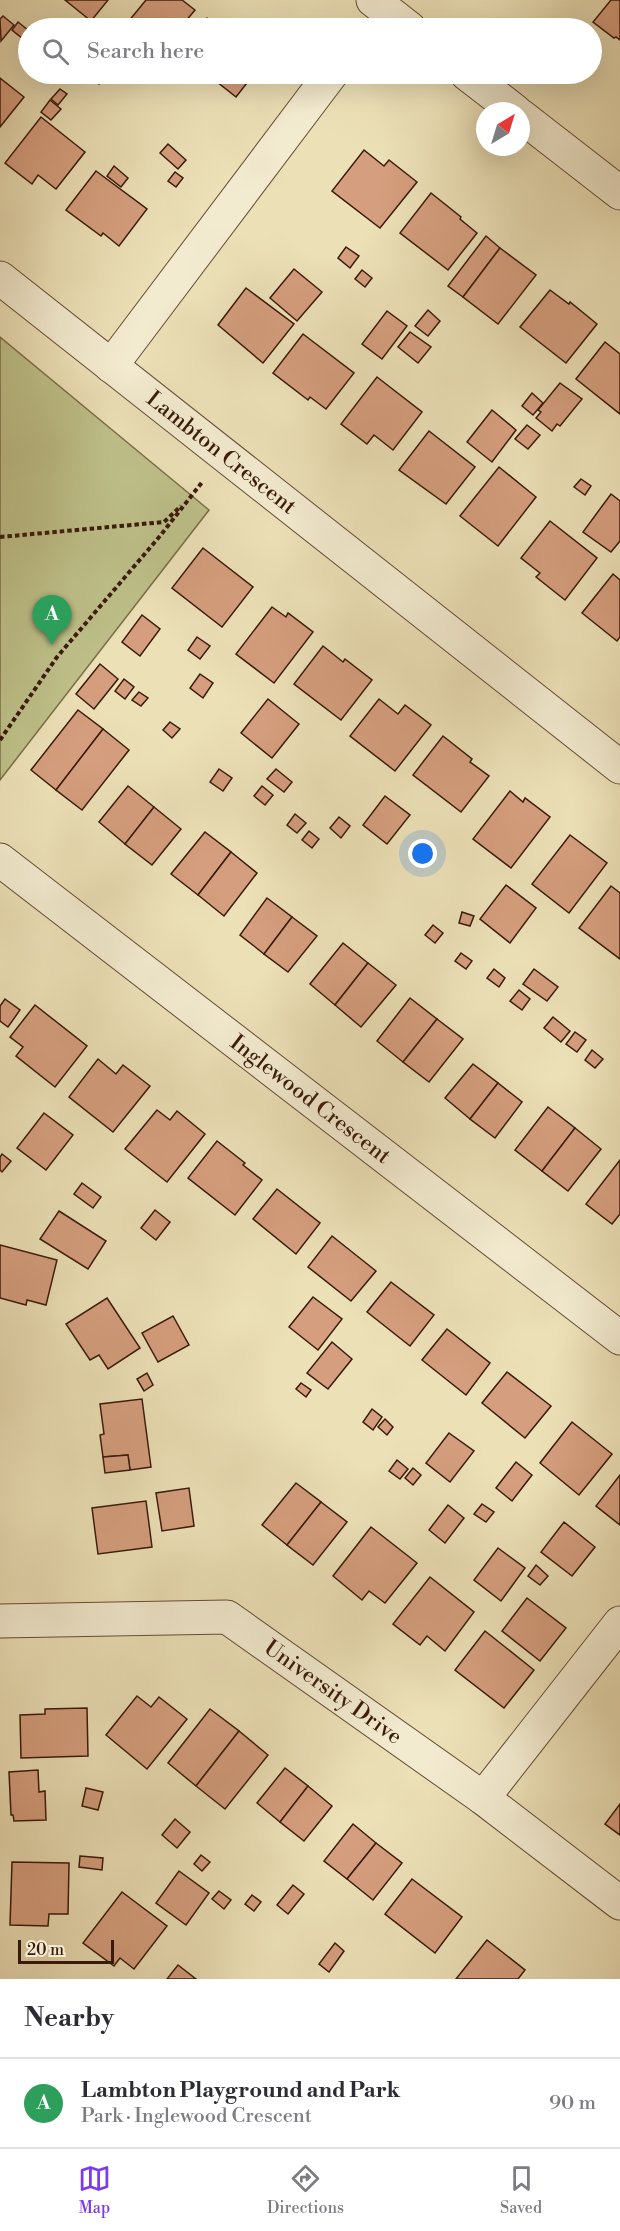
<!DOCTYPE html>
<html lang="en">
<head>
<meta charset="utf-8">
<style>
	:root { --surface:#fff; --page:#f2f2f3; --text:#2b2b33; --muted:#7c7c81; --line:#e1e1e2; --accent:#7c3aed }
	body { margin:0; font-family:"Libre Bodoni",serif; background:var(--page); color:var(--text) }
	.compass { position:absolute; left:476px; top:102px; width:54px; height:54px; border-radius:50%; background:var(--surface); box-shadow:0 6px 24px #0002; rotate:38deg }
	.scale { position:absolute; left:18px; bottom:15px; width:96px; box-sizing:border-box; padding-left:6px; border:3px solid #3a1a0a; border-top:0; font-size:16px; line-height:21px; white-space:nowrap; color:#3a1a0a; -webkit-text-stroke:4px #f3ebd0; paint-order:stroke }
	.you { position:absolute; left:423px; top:854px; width:21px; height:21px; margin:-15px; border:4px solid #fff; border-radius:50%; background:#1a73e8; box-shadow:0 0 0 9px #1a73e833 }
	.badge { display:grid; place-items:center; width:39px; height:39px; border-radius:50%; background:var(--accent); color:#fff; font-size:20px; font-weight:700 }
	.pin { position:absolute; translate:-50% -50px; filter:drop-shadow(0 2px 3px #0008) }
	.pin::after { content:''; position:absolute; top:32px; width:21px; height:18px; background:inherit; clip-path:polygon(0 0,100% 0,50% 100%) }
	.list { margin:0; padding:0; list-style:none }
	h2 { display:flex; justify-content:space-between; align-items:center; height:78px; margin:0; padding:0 24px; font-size:26px }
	h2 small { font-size:20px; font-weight:400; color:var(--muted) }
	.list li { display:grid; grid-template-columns:39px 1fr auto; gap:18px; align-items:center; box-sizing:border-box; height:90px; padding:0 24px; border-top:2px solid var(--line) }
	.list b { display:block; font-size:22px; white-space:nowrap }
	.list p { margin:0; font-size:20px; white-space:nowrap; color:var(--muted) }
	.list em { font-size:20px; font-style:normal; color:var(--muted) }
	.icon { flex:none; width:33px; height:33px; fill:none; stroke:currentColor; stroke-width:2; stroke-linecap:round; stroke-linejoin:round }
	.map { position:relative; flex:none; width:620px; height:1979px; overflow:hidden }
	.search { position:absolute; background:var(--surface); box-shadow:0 6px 24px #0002; left:18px; right:18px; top:18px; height:66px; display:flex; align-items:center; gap:15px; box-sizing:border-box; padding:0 21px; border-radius:33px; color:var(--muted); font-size:22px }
	.sheet { height:168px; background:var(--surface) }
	nav { display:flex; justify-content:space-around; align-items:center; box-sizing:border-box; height:84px; border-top:2px solid var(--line); background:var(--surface); font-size:16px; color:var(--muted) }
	nav a { display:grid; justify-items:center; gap:3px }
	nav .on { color:var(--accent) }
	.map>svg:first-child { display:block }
</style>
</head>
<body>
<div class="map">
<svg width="620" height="1979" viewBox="0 0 620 1979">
	<rect width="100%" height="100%" fill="#ece0b7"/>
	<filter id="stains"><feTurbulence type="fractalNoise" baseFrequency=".00333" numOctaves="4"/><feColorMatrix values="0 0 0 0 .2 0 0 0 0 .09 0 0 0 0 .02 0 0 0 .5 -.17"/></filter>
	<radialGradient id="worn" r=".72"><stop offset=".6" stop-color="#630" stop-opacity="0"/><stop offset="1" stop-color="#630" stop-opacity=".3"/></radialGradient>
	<polygon fill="#bec089" stroke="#7c6d4a" stroke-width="1.5" points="0,337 209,510 0,780"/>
	<g fill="#d59e7e" stroke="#3a1a0a" stroke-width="1.5">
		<polygon points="65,0 108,0 91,21"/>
		<polygon points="146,0 182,0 195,10 180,28 123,28"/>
		<polygon points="611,0 620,0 620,40 616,37 614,38 593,22"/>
		<polygon points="3,16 14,25 1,41 0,19"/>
		<polygon points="207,18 220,28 199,28"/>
		<polygon points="18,22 28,30 28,43 12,30"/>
		<polygon points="92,74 101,74 105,77 99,84 89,76"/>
		<polygon points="207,74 254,74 236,97"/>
		<polygon points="0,78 24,97 0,127"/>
		<polygon points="60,89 67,94 58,105 51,99"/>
		<polygon points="50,100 61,109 51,120 41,112"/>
		<polygon points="41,117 85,152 56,189 38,175 32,184 5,163"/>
		<polygon points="168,144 186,160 178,169 160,153"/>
		<polygon points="364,150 384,166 389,160 417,182 380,228 332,191"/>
		<polygon points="114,166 128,178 121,187 107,176"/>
		<polygon points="96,171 147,209 119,246 103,233 101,236 66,210"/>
		<polygon points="175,172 183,178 176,187 168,181"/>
		<polygon points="431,193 461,217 460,219 477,233 448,270 400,233"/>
		<polygon points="486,236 500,248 463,297 448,286"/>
		<polygon points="346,247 359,256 350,268 338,258"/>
		<polygon points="500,248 536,275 498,324 463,297"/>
		<polygon points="294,269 322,292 297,321 270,298"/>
		<polygon points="362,270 372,278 365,287 355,279"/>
		<polygon points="246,288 294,324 263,363 218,325"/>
		<polygon points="550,290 569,304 570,302 597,324 566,363 520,327"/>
		<polygon points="428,310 440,321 428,336 415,326"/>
		<polygon points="387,311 407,326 382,359 362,344"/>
		<polygon points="410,332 431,347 418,363 398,347"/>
		<polygon points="303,334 354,373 326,409 310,397 308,400 273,373"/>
		<polygon points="605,342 620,354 620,414 576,379"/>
		<polygon points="377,377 422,412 393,450 374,435 367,444 341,424"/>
		<polygon points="560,383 582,399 560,426 557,424 552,431 536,418 541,412 538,410"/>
		<polygon points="532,393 543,403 533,415 522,406"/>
		<polygon points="492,410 516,430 492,462 467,442"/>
		<polygon points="527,425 540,435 528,449 515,439"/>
		<polygon points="429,431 475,467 446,504 399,470"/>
		<polygon points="499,467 536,497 498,546 460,516"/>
		<polygon points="581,479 591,486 585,495 574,487"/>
		<polygon points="611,494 620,501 620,541 611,552 583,532"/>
		<polygon points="550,521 597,558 565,600 536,577 540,573 521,558"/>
		<polygon points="203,548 253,587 222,627 172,588"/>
		<polygon points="613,574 620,580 620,637 617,641 582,613"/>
		<polygon points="272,607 286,617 288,613 313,632 274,683 236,654"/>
		<polygon points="142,615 160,629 140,656 122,642"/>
		<polygon points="197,637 210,646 200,659 188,650"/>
		<polygon points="323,646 343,662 345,659 372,680 341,720 294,684"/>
		<polygon points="100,664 118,679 94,709 76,694"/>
		<polygon points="200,674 213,683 203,698 190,688"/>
		<polygon points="124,679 134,687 125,699 115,691"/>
		<polygon points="139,692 148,698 141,706 132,700"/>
		<polygon points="268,699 299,724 272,758 241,733"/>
		<polygon points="379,699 398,714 405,705 431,725 395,771 350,736"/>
		<polygon points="78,710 103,729 56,790 31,770"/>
		<polygon points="170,722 180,729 172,738 163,730"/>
		<polygon points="103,729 129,750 82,810 56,790"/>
		<polygon points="443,736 472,759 470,762 489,776 461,812 413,775"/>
		<polygon points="219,769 232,778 223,791 210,782"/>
		<polygon points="276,769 292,782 284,792 267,779"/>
		<polygon points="128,786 154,807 125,844 99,822"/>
		<polygon points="262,786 273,795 265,805 254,796"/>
		<polygon points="510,791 523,802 525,798 550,817 511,868 473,839"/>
		<polygon points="385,796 410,815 387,844 363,825"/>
		<polygon points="154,807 181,829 152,865 125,844"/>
		<polygon points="295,814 306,823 297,833 287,825"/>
		<polygon points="339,817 350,826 341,838 330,828"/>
		<polygon points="309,831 319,839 312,848 302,840"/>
		<polygon points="205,832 231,852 198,895 171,874"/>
		<polygon points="570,835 607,863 569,913 532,884"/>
		<polygon points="231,852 257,873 224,916 198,895"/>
		<polygon points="506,885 536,908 510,943 480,919"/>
		<polygon points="611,886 620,893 620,959 579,928"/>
		<polygon points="267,898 292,917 264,954 240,935"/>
		<polygon points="462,912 474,916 470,926 459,923"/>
		<polygon points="292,917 317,936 288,972 264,954"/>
		<polygon points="433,925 443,933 435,943 425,935"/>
		<polygon points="343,943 368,963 335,1005 310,984"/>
		<polygon points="461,953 472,961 466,969 455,961"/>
		<polygon points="368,963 396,985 361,1027 335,1005"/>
		<polygon points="494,969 505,978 499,987 487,978"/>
		<polygon points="534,969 558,987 547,1001 523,984"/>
		<polygon points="519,990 530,999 522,1010 510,1001"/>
		<polygon points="410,998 437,1019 403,1062 377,1041"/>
		<polygon points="5,999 20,1010 8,1027 0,1021 0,1006"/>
		<polygon points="35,1005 87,1046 55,1087 16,1056 23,1047 10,1037"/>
		<polygon points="553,1017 570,1031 561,1042 544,1028"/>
		<polygon points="437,1019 463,1039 429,1082 403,1062"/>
		<polygon points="575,1032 586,1040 577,1052 566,1044"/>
		<polygon points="592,1050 603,1059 595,1068 585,1060"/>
		<polygon points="98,1059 116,1074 123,1065 150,1086 113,1132 69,1097"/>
		<polygon points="473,1064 498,1083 470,1119 445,1098"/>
		<polygon points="498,1083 522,1102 495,1138 470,1119"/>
		<polygon points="548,1107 575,1128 542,1171 515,1150"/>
		<polygon points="157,1110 170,1120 177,1111 205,1134 167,1182 125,1149"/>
		<polygon points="44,1113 73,1135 46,1170 17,1148"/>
		<polygon points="575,1128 601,1149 568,1191 542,1171"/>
		<polygon points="217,1141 245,1163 243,1165 262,1180 235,1215 188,1178"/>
		<polygon points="2,1154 11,1161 2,1172 0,1170 0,1157"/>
		<polygon points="620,1160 620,1214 612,1224 586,1204"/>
		<polygon points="82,1183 101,1197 93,1208 74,1194"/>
		<polygon points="277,1189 320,1223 296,1254 253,1219"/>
		<polygon points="155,1210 170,1222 156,1240 141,1228"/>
		<polygon points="59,1211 106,1241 88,1269 40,1239"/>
		<polygon points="332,1236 376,1271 351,1301 308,1267"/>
		<polygon points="0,1245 57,1260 46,1305 27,1300 26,1305 0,1298"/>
		<polygon points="391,1282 434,1315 410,1346 367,1312"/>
		<polygon points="313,1297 342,1319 318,1350 289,1327"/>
		<polygon points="107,1298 140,1348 108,1369 99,1355 90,1360 66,1324"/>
		<polygon points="173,1316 189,1345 158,1362 142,1333"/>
		<polygon points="447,1329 490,1363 466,1395 422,1360"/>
		<polygon points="332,1342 352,1359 328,1389 307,1373"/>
		<polygon points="507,1372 551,1406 525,1438 482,1403"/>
		<polygon points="147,1373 153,1385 144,1391 137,1379"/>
		<polygon points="301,1383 311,1390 306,1397 296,1389"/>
		<polygon points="142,1399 151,1467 130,1470 128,1455 103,1457 100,1435 104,1434 100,1404"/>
		<polygon points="372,1409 382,1417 373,1430 363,1422"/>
		<polygon points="385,1419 393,1427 387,1435 378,1427"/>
		<polygon points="572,1422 612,1454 579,1495 540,1463"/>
		<polygon points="449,1433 474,1451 450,1482 426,1463"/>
		<polygon points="128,1455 130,1470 105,1473 103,1457"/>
		<polygon points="397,1460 408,1469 400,1479 389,1471"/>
		<polygon points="516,1462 532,1475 512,1501 496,1488"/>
		<polygon points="413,1468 421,1475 413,1485 405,1478"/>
		<polygon points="620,1475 620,1525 596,1506"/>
		<polygon points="296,1483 321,1502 287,1545 262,1525"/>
		<polygon points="189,1488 194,1526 162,1531 156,1493"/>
		<polygon points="146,1501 152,1547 98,1554 92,1508"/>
		<polygon points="321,1502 347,1522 313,1565 287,1545"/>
		<polygon points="482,1504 494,1512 486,1522 474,1514"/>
		<polygon points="448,1505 464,1518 445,1543 429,1530"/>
		<polygon points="564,1522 595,1547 572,1576 541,1552"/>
		<polygon points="371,1527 417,1563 385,1603 369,1591 362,1600 333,1576"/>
		<polygon points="498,1548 525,1568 501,1601 474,1580"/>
		<polygon points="536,1565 548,1576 540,1585 528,1576"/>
		<polygon points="430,1577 474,1612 445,1651 427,1636 420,1645 393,1624"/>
		<polygon points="527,1598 566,1628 540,1661 502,1631"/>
		<polygon points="485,1631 534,1670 504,1708 455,1670"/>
		<polygon points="137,1696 151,1707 159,1697 187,1719 147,1769 106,1735"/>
		<polygon points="87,1708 88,1756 21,1758 20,1715 45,1714 45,1709"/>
		<polygon points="210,1709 239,1731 196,1786 168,1763"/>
		<polygon points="239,1731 268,1755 225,1809 196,1786"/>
		<polygon points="285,1768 308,1786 280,1822 257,1803"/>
		<polygon points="38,1770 39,1792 45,1791 46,1820 14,1821 13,1815 11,1815 9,1772"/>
		<polygon points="308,1786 332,1806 304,1841 280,1822"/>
		<polygon points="86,1788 103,1792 98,1810 82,1806"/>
		<polygon points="620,1804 620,1835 605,1824"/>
		<polygon points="175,1819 190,1832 177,1848 162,1835"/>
		<polygon points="353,1824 376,1843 347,1879 324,1861"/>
		<polygon points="376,1843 402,1863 373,1900 347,1879"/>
		<polygon points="201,1855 210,1862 202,1871 194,1864"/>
		<polygon points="80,1856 103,1858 102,1870 79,1867"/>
		<polygon points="12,1862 69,1863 68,1914 49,1914 48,1926 10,1925"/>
		<polygon points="179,1871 209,1893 186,1925 156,1903"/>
		<polygon points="412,1879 462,1917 435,1953 385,1914"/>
		<polygon points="293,1885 304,1894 288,1914 277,1905"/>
		<polygon points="219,1891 231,1900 224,1909 212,1899"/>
		<polygon points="122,1892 167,1926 134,1969 120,1958 114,1966 83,1943"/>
		<polygon points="252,1895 261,1902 254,1911 245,1904"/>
		<polygon points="487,1940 525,1970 518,1979 456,1979"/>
		<polygon points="335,1943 344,1951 329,1972 319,1964"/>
		<polygon points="178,1965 196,1979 167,1979"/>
	</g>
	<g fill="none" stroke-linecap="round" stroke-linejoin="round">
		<defs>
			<g id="minor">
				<polyline points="373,0 409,28"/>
				<polyline points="467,74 515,111"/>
				<polyline points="521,116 620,193"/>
				<path id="s1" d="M0,278L620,767"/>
				<polyline points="111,366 331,74"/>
				<path id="s2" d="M0,860L620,1338"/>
				<path id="s3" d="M0,1621L227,1617L483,1798L620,1903"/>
				<polyline points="483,1798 620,1623"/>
			</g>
		</defs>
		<use href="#minor" stroke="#664c35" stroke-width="35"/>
		<g stroke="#3a1a0a" stroke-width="4" stroke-dasharray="4.5 3" stroke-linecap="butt">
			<polyline points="0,537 164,522 181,506"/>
			<polyline points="0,740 57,657 160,536 203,481"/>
		</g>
		<use href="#minor" stroke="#f3ebd0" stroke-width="33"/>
	</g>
	<g text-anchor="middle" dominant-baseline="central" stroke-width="6" stroke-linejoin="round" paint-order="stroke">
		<g font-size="22" fill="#3a1a0a" stroke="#f3ebd0">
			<text stroke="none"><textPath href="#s1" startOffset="282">Lambton Crescent</textPath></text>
			<text stroke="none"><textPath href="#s2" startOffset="392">Inglewood Crescent</textPath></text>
			<text stroke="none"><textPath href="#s3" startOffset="357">University Drive</textPath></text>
		</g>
	</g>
	<rect width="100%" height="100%" filter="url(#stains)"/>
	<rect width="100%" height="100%" fill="url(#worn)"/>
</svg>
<svg class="compass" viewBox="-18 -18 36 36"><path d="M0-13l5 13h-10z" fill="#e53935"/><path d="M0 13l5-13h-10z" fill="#7c7c81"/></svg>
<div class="scale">20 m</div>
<div class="you"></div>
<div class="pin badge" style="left:52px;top:645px;background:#2e9e5b">A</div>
<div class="search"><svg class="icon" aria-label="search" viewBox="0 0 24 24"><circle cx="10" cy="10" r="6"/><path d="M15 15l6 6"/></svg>Search here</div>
</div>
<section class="sheet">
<h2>Nearby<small></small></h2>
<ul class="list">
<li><span class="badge" style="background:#2e9e5b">A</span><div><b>Lambton Playground and Park</b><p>Park · Inglewood Crescent</p></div><em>90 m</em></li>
</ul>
</section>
<nav>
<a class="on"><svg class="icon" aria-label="map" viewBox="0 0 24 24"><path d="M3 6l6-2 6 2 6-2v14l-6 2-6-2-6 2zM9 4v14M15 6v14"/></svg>Map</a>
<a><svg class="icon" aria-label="directions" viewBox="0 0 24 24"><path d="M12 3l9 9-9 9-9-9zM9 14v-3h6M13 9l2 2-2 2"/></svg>Directions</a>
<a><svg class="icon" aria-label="saved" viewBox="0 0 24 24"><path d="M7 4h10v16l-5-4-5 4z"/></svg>Saved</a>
</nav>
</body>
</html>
